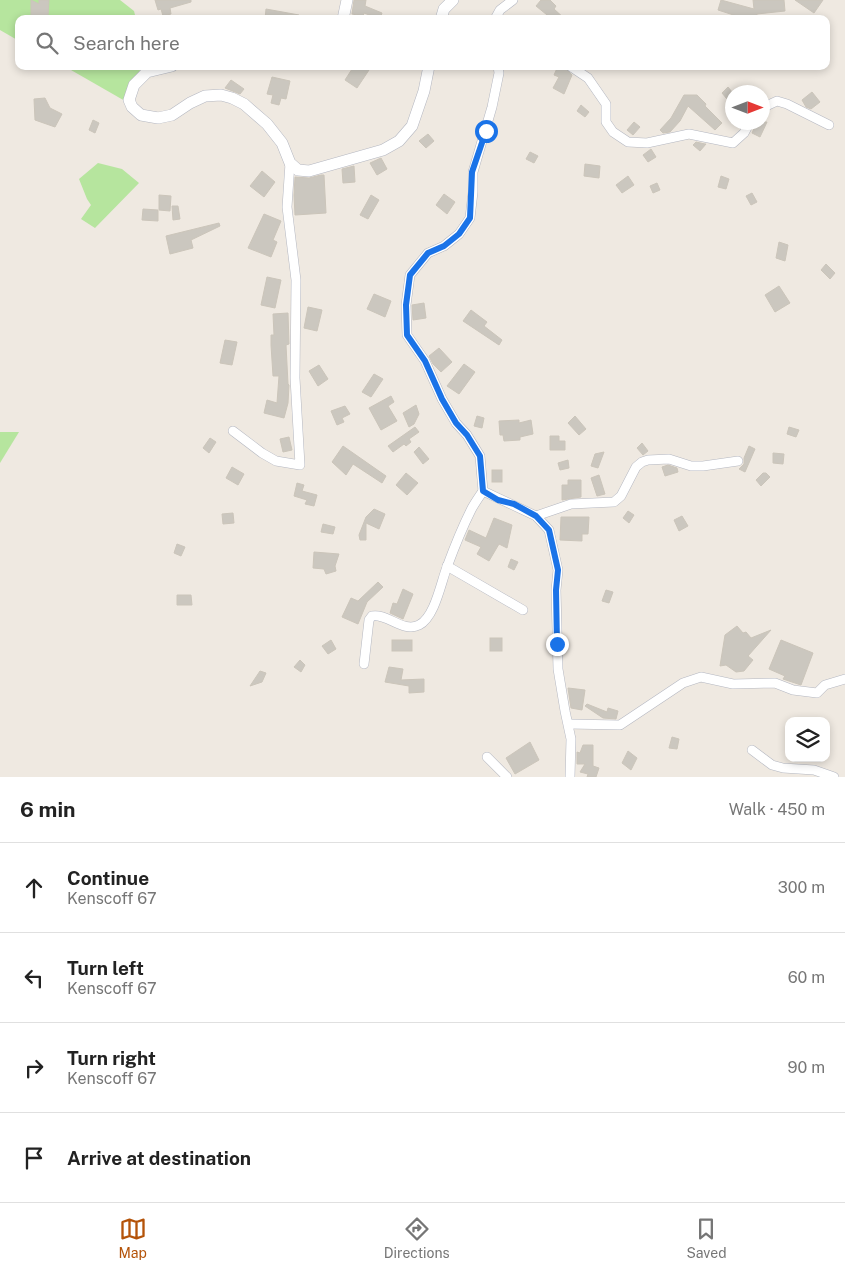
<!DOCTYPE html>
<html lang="en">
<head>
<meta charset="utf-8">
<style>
	:root { --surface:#fff; --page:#f6f6f6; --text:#222; --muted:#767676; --line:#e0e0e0; --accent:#b45309 }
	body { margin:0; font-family:"Public Sans",sans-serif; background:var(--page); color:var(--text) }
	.controls { position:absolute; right:15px; bottom:15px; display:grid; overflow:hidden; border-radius:10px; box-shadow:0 2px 8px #0003 }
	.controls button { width:45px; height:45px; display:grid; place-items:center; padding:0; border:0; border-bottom:1px solid var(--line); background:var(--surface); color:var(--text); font:25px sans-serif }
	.compass { position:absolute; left:725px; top:85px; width:45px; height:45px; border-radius:50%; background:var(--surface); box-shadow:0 2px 8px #0003; rotate:90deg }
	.stop { position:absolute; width:15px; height:15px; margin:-11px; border:4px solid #1a73e8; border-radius:50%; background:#fff }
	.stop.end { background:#1a73e8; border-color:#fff; box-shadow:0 1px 5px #0008 }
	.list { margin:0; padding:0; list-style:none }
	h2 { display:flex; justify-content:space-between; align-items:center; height:65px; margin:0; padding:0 20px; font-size:21px }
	h2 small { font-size:16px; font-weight:400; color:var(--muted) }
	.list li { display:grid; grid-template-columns:32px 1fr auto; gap:15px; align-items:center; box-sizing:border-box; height:90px; padding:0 20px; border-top:1px solid var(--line) }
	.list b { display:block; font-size:19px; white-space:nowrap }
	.list p { margin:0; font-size:16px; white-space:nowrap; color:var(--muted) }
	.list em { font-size:16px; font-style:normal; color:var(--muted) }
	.icon { flex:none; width:28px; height:28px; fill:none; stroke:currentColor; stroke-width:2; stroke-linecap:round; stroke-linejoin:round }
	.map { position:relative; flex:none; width:845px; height:777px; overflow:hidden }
	.search { position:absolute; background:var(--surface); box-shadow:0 2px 8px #0003; left:15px; right:15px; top:15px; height:55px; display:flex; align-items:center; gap:12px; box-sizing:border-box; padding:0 18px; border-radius:10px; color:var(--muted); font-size:19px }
	.sheet { height:425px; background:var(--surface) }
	nav { display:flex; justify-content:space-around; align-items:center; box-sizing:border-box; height:70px; border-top:1px solid var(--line); background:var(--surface); font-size:14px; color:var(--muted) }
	nav a { display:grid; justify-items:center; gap:2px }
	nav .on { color:var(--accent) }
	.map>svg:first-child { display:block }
</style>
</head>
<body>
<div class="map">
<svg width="845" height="777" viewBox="0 0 845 777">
	<rect width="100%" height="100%" fill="#efe9e1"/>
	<g fill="#b6e59e">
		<polygon points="0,0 120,0 134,11 136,19 19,19 19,41 0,30"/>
		<polygon points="64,66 142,66 125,101"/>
		<polygon points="98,163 122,169 139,183 95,228 81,219 91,205 87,199 79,179"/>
		<polygon points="0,432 19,432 0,463"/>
	</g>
	<g fill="#cbc7bf" stroke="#cbc5ba">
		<polygon points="31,0 39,4 39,0 49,0 48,16 31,18"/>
		<polygon points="155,0 191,0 191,2 170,8 171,14 163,16 161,9 158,10"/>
		<polygon points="354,0 366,0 365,6 382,13 380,19 364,13 363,16 352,14"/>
		<polygon points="541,0 550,0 556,6 554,9 565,19 552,19 536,6"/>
		<polygon points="721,0 754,9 753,0 784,0 785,11 757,14 756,19 746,19 718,10"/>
		<polygon points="795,0 823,0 814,13"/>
		<polygon points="266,9 299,15 298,19 265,19"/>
		<polygon points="354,66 363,66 369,70 357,88 345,80"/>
		<polygon points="558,66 564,67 572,75 564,94 553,88 559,77 554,75"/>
		<polygon points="272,77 290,81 286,99 281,98 279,105 271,103 273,95 267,94"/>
		<polygon points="231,80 244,89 240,94 225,88"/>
		<polygon points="728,87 732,92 732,105 722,93"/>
		<polygon points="812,92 820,102 811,109 806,107 802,100"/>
		<polygon points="684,95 697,95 706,104 705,106 722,123 715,130 688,106 680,121 670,132 663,133 660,130 671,118"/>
		<polygon points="45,98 50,108 62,114 55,127 35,120 34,99"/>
		<polygon points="581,105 589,112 585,117 577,111"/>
		<polygon points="93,120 99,123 95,133 89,130"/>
		<polygon points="634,122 640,127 633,135 627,130"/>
		<polygon points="757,122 767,122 760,137 752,133"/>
		<polygon points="428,134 434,141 426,148 419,141"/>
		<polygon points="696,142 705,144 706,144 700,151 693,145"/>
		<polygon points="651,149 656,157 648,162 643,155"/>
		<polygon points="530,152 538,156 534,163 526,159"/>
		<polygon points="381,158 387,169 377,175 370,163"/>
		<polygon points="585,164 600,166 599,178 584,176"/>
		<polygon points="354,166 355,182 343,183 342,169"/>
		<polygon points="262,171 275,182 264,197 250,186"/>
		<polygon points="321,175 324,175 326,213 295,215 294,195 295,177 309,178"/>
		<polygon points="628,176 634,185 622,193 616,185"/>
		<polygon points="721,176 729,179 726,189 718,187"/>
		<polygon points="657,183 660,190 653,193 650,186"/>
		<polygon points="752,193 757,202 751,205 746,196"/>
		<polygon points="444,194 455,202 447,214 436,205"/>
		<polygon points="159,195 171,196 170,211 159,210"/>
		<polygon points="371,195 379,200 368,219 360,215"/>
		<polygon points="172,206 178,206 180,219 173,220"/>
		<polygon points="143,209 158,210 158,221 142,220"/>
		<polygon points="264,214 281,221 273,240 277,242 271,257 248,248"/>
		<polygon points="219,223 220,226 191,240 193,248 170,254 166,236"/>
		<polygon points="779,242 788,245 785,261 776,258"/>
		<polygon points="826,264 835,273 830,279 821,270"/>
		<polygon points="267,277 281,280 275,308 261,305"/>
		<polygon points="779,286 790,303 775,312 765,295"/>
		<polygon points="374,294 391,301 385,317 367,309"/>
		<polygon points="424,303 426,318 413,320 412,305"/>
		<polygon points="308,307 322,310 317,331 304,328"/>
		<polygon points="471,310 487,322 484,326 502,340 499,345 463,321"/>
		<polygon points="288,313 289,344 286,345 288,384 289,385 288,403 284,418 264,413 267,400 277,403 279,376 273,376 271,345 271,335 274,335 273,314"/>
		<polygon points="225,340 237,342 232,365 220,363"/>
		<polygon points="439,348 452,362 441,372 433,364 429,356"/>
		<polygon points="464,364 475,372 459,394 447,386"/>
		<polygon points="319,365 328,379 318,386 309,371"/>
		<polygon points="374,374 383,379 371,397 362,392"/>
		<polygon points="391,396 394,402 388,406 397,421 381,430 369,408"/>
		<polygon points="416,405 419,414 414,424 409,427 403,413"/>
		<polygon points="345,406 350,414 342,418 344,422 337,425 331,411"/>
		<polygon points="477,416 484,418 482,428 474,426"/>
		<polygon points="575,416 586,429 579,435 568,423"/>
		<polygon points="519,420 519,423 531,420 533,434 520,437 520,440 504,441 503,435 500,435 499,421"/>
		<polygon points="415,427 419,432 409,439 411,442 406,446 404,444 393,452 388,446"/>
		<polygon points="789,427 799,430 796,437 787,434"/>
		<polygon points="550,436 559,436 559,441 565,441 565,450 550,450"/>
		<polygon points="289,437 292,450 283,452 280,439"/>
		<polygon points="210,438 216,442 209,453 203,448"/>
		<polygon points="642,443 648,451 643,455 637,448"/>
		<polygon points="343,446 386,476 382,483 353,464 346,475 332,462"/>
		<polygon points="749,446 755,449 745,472 739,469 744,464 744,458"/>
		<polygon points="419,447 429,459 423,464 414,452"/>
		<polygon points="604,452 598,468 591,466 595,454"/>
		<polygon points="773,453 784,454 783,464 773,463"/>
		<polygon points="568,460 569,468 560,470 558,463"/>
		<polygon points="668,465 677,468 678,472 665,476 662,467"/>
		<polygon points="232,467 244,474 238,485 226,478"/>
		<rect x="492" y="470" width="10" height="12"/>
		<polygon points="406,473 418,483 407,495 396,485"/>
		<polygon points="763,473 766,473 770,477 761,486 756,480"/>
		<polygon points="599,475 605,494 597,496 591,478"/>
		<polygon points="568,480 581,480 581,497 562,500 562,485 568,485"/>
		<polygon points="297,483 304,485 302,491 317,495 314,506 305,504 307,500 294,496"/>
		<polygon points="374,509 385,514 379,529 366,523 366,540 360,540 359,535 366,517"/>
		<polygon points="628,511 634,515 629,523 623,518"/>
		<polygon points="233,513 234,523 223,524 222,514"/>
		<polygon points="682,516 688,526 679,531 674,520"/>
		<polygon points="561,517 589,517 588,534 582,534 582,541 560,540"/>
		<polygon points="494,518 512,525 507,548 499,544 489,561 477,554 481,547 465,540 469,530 486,538"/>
		<polygon points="323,524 335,527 333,534 321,532"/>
		<polygon points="177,544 185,547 181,556 174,553"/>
		<polygon points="314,552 339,554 335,566 336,571 326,574 324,569 313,568"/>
		<polygon points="511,559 518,562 514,570 508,567"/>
		<polygon points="378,582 383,587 367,602 358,624 342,617 351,598 358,601"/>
		<polygon points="403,589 413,594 403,619 390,613 393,603 397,604"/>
		<polygon points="606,590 613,592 609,603 602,601"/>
		<polygon points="177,595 191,595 192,605 177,605"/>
		<polygon points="737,626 743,633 746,632 751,638 771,630 748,656 753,660 744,671 736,672 726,665 720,666 725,635"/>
		<rect x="490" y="638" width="12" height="13"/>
		<polygon points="331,640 336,649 328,654 322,646"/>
		<rect x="392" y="640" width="20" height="11"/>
		<polygon points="781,640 813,653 801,685 783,679 785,676 769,669"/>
		<polygon points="300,660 305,665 301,672 294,667"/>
		<polygon points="389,667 403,669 401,680 424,679 424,692 409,693 409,686 385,682"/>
		<polygon points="260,671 266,673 262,682 250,686"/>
		<polygon points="568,688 585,690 582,710 571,708"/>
		<polygon points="587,704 607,712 608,708 618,711 616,719 603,718 585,706"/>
		<polygon points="672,737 679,739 677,749 669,748"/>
		<polygon points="530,742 539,760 515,774 506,758"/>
		<polygon points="583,745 593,745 593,766 599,768 596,777 587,777 588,774 580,772 585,764 577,764 577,752 580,753"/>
		<polygon points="628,751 637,758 631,770 622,763"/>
	</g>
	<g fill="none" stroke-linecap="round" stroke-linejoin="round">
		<defs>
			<g id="street">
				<polyline points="495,19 500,10 513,0"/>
				<polyline points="498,66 499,73 492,107 473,172 473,192 470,218 459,234 444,246 428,253 410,275 406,305 407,335 425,361 442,399 456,423 467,435 480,456 483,491 536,516 549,530 558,570 556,590 558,669 565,711 571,739 570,777"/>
				<polyline points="570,66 588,78 606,104 606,122 613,132 628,142 647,143 689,134 733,143 744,133 750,122"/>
				<polyline points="762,108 777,101 787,104 829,125"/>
				<polyline points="233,431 262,453 276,461 300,465 295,378 296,280 287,207 290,163"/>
				<polyline points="536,516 571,504 614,502 621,496 636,467 642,462 648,460 669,459 691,466 703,466 738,461"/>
				<polyline points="447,566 523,610"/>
				<path d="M364,664L369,620L372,616C387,613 403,633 419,625C435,617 441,582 447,567C454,548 462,528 471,510C474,504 479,497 483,491"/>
				<polyline points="569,724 620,725 683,683 701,677 733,684 775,683 793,690 817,693 825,685 845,679"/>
				<polyline points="752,750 772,765 783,768 814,770 834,777"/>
				<polyline points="487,757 507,777"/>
			</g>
			<g id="secondary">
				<polyline points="343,19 347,0"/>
				<polyline points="441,19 444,9 453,0"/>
				<polyline points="172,66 147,72 134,85 129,100 132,107 141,115 158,118 172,115 190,103 205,96 221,95 232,98 244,104 267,124 282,143 290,163 298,170 309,171 383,150 399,141 412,126 424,91 429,66"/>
			</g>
		</defs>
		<use href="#street" stroke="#b4b7c1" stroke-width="10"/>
		<use href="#secondary" stroke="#b4b7c1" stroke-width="12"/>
		<use href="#street" stroke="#fff" stroke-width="9"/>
		<use href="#secondary" stroke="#fff" stroke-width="11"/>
	</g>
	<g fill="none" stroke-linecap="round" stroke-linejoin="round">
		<polyline stroke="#1a73e8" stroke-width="6" points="486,131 472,172 470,218 459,234 444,246 428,253 410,275 406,305 407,335 425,361 442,399 456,423 467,435 480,456 483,491 498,500 514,504 536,516 549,530 558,570 556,590 557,644"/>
	</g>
</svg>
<div class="controls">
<button><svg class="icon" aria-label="layers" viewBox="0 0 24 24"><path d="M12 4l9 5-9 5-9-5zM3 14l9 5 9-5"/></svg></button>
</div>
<svg class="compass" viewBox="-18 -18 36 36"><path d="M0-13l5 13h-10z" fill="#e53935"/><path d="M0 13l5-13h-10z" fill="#767676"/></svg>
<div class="stop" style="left:486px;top:131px"></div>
<div class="stop end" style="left:557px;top:644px"></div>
<div class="search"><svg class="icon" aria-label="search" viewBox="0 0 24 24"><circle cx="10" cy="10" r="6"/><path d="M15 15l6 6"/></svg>Search here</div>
</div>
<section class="sheet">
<h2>6 min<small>Walk · 450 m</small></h2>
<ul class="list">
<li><svg class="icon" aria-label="ahead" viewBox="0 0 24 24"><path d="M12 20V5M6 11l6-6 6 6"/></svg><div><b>Continue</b><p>Kenscoff 67</p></div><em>300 m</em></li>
<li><svg class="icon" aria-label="left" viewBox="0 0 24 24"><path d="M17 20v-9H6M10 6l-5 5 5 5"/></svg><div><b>Turn left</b><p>Kenscoff 67</p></div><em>60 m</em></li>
<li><svg class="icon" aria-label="right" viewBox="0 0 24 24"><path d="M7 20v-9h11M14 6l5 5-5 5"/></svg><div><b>Turn right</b><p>Kenscoff 67</p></div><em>90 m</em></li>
<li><svg class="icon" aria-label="arrive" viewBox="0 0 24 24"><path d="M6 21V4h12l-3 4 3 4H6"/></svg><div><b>Arrive at destination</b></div></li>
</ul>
</section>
<nav>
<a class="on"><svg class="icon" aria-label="map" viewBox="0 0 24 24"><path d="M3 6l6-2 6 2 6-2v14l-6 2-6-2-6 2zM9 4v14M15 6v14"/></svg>Map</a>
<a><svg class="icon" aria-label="directions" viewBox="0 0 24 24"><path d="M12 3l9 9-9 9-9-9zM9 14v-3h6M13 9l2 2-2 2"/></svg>Directions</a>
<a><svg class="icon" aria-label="saved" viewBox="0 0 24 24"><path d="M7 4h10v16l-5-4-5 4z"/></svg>Saved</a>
</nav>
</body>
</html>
